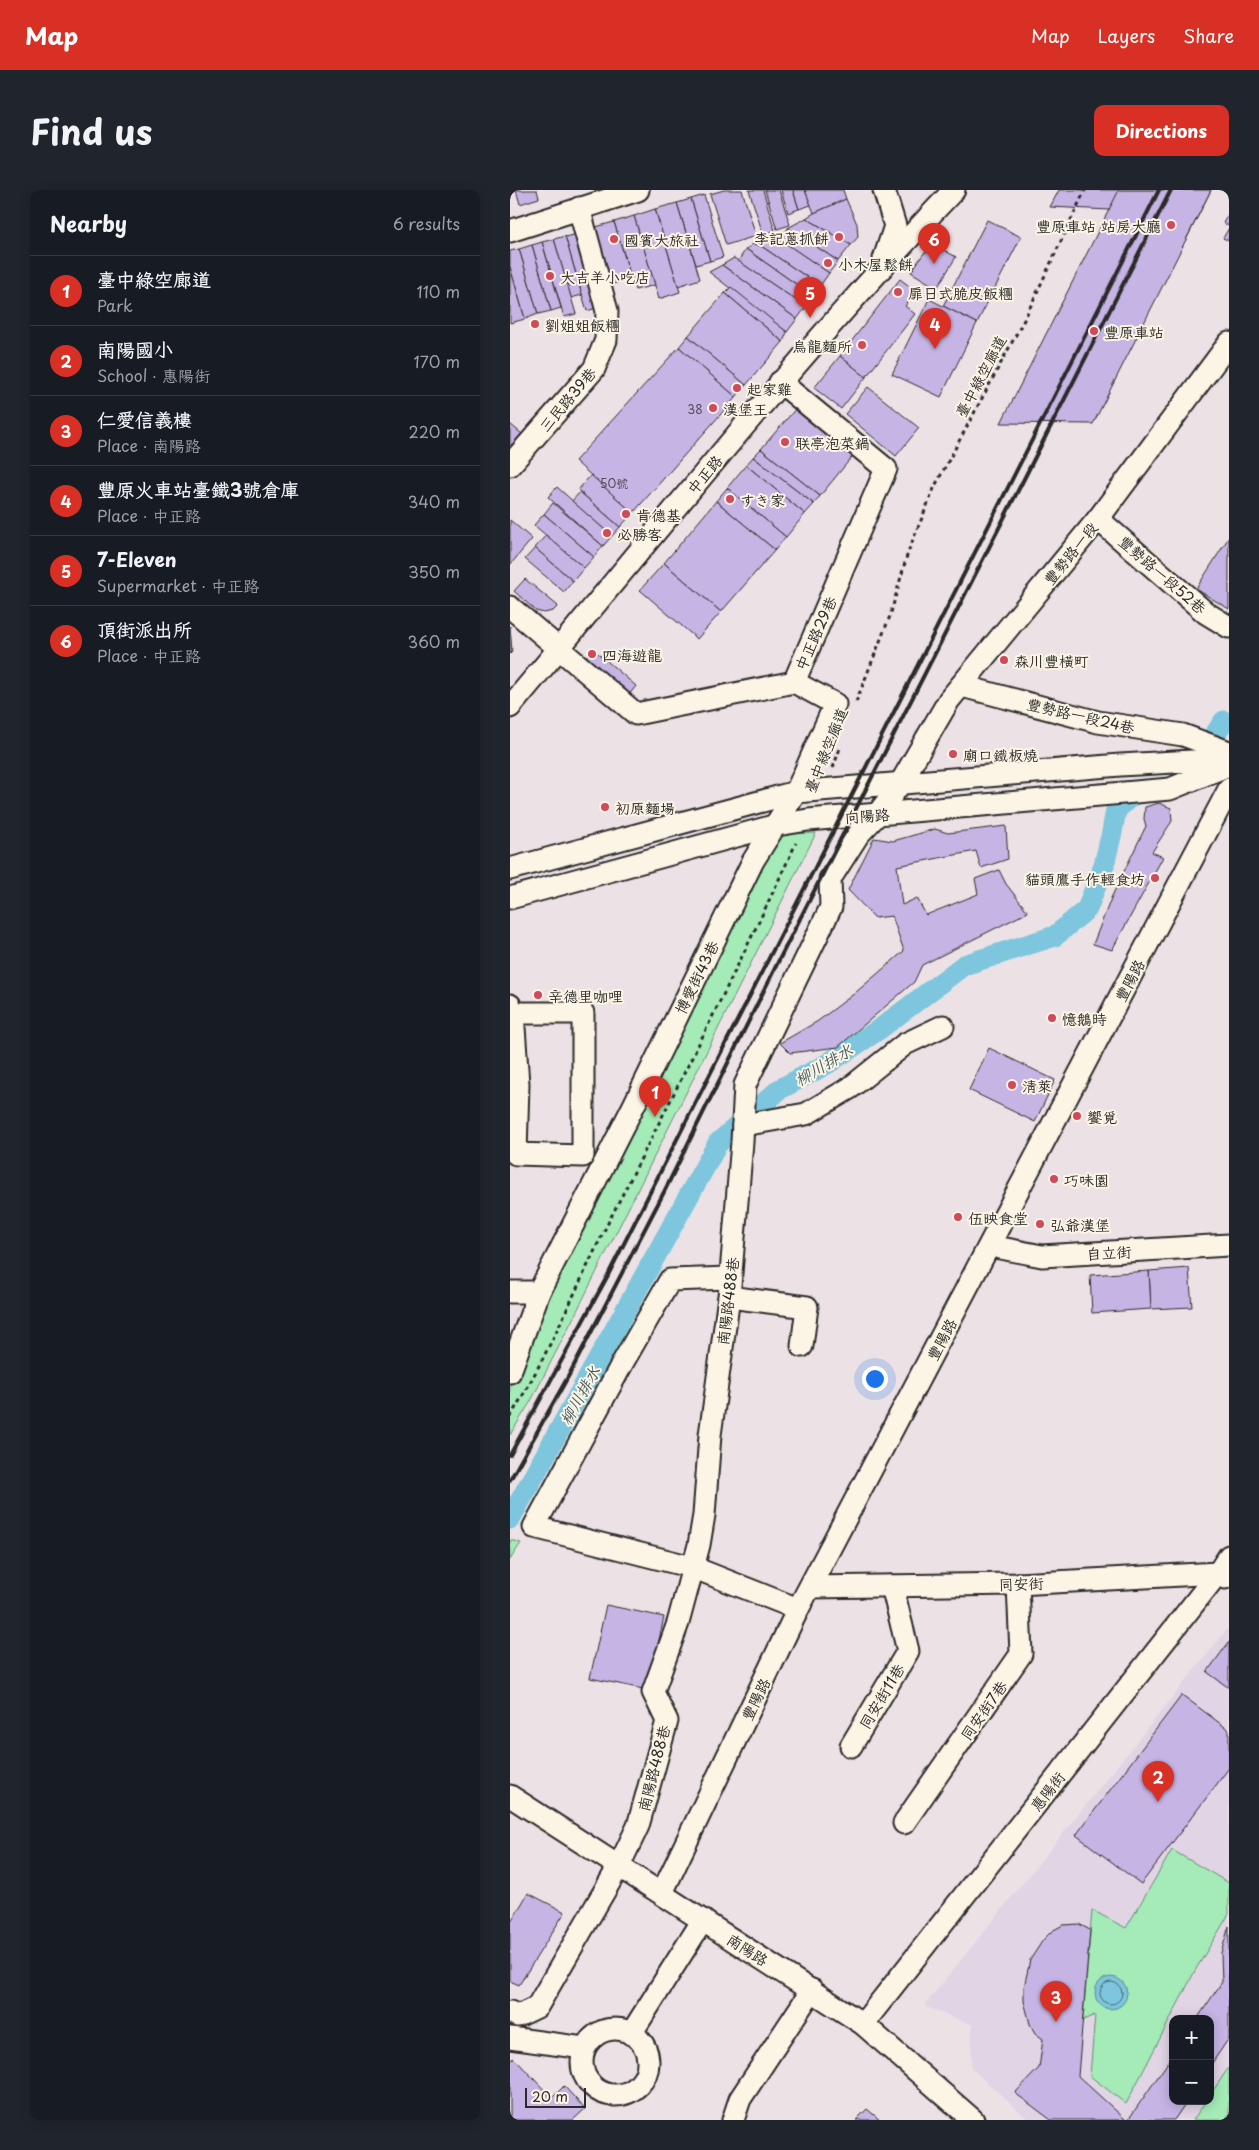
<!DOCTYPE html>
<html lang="en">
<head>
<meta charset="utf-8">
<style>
	:root { --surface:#171b24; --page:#20242c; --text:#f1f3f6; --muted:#9ea1a6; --line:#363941; --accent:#d93025 }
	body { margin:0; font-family:"Playpen Sans","LXGW WenKai TC","Klee One",sans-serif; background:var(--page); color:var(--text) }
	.controls { position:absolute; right:15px; bottom:15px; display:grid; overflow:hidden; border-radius:10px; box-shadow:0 2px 12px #0003 }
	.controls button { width:45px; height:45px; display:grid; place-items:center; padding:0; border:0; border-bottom:1px solid var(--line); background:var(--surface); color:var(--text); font:25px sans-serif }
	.scale { position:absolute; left:15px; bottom:12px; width:61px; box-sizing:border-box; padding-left:5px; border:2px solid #2b2b2b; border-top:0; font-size:14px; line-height:18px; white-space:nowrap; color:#2b2b2b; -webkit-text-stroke:4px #fcf5e5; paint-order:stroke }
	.you { position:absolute; left:364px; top:1188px; width:18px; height:18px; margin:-12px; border:4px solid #fff; border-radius:50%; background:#1a73e8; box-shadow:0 0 0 8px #1a73e833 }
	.badge { display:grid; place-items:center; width:32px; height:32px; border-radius:50%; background:var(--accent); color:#fff; font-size:16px; font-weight:700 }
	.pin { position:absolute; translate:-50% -41px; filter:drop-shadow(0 1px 2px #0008) }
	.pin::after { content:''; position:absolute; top:26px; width:18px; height:15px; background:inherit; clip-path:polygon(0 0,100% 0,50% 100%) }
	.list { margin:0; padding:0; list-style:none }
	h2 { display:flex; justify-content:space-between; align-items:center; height:65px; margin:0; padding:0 20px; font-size:21px }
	h2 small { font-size:16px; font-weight:400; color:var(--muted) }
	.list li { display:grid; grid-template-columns:32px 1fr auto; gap:15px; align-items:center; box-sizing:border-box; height:70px; padding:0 20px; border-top:1px solid var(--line) }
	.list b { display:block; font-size:19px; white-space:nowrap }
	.list p { margin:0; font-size:16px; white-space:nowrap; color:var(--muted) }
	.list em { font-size:16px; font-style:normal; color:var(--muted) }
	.map { position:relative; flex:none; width:719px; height:1930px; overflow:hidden; border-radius:10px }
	header { display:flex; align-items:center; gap:30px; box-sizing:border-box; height:70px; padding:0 25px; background:var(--accent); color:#fff }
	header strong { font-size:24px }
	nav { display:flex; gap:28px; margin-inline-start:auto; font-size:18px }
	.intro { display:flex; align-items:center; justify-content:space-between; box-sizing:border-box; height:120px; padding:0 30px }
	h1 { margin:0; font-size:35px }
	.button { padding:12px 22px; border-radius:10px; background:var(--accent); color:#fff; font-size:18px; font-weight:700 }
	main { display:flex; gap:30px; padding:0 30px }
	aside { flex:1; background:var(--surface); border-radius:10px; box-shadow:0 2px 12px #0003 }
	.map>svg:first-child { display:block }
</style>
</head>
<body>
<header>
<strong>Map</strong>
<nav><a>Map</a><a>Layers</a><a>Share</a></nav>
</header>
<div class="intro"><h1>Find us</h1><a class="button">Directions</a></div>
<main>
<aside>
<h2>Nearby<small>6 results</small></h2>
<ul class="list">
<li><span class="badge">1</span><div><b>臺中綠空廊道</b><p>Park</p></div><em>110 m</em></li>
<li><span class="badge">2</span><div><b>南陽國小</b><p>School · 惠陽街</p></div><em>170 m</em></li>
<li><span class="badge">3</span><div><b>仁愛信義樓</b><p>Place · 南陽路</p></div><em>220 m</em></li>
<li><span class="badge">4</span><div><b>豐原火車站臺鐵3號倉庫</b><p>Place · 中正路</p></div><em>340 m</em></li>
<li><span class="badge">5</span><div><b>7-Eleven</b><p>Supermarket · 中正路</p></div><em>350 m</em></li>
<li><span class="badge">6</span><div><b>頂街派出所</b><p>Place · 中正路</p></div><em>360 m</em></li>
</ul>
</aside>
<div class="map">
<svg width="719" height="1930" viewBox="0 0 719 1930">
	<rect width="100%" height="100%" fill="#ece2e5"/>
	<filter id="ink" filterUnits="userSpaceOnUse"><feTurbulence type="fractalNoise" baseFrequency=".02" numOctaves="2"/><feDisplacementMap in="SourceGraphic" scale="10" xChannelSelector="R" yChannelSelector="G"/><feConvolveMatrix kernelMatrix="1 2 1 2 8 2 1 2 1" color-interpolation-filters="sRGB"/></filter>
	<g filter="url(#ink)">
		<path fill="#e1d4e5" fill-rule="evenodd" d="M719,1437V1930H519L461,1878L462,1835L414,1816ZM663,1829H700V1911H663Z"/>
		<g fill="#a4ebb8" stroke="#688b72">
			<polygon points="306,643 74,1107 21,1211 0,1245 0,1196 32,1109 265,651 275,644"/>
			<polygon points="0,1350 11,1353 0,1370"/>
			<polygon points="662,1660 719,1693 719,1724 686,1779 616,1914 580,1886 585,1825 573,1830 582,1720 616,1738"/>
			<polygon points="719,1877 719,1924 715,1930 683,1930 696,1911 700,1911 700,1905"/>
		</g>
		<circle fill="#7dc6dd" stroke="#5c8896" cx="601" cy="1803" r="16"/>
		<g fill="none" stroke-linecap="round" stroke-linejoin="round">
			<circle stroke="#4c6972" stroke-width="1" cx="601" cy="1803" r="11"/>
			<g stroke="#7dc6dd" stroke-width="21">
				<polyline points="689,568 714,531"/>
				<polyline points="0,1329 208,953 270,899 317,874 371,838 454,775 545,746 577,719 594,675 602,642 606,620 622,605 638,601"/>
			</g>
		</g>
		<g fill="#c6b4e4" stroke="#2b2b2b">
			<polygon points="6,0 27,0 29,8 10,14"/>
			<polygon points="214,0 232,0 246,46 216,55 200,4"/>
			<polygon points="239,0 253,0 265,41 253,44"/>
			<polygon points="255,0 269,0 280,35 267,39"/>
			<polygon points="271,0 283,0 289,19 278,23"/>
			<polygon points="283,0 295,0 301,15 289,19"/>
			<polygon points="295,0 333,0 336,9 304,23"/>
			<polygon points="549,0 701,0 676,50 599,20 540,17"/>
			<polygon points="609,0 701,0 583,234 491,233"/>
			<polygon points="194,5 213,67 200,71 181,9"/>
			<polygon points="181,9 200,71 186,75 167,13"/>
			<polygon points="336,9 347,34 348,47 341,55 296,28 304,23"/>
			<polygon points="167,13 190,89 168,96 145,19"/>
			<polygon points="145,19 170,102 149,109 124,26"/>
			<polygon points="719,23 719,36 713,33"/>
			<polygon points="124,26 145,95 125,100 104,32"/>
			<polygon points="296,28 341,55 328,71 278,38"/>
			<polygon points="477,30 511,47 467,133 433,116"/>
			<polygon points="104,32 121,88 100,95 82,38"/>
			<polygon points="278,38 328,71 319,83 270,50"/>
			<polygon points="719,38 719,51 713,48"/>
			<polygon points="68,44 89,117 77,121 55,47"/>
			<polygon points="262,44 319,83 310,96 251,56"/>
			<polygon points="55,46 72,105 61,108 44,49"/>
			<polygon points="44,49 66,124 54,127 32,52"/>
			<polygon points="32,52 51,118 41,121 22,55"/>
			<polygon points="243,54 251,56 310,96 303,106 236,59"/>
			<polygon points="22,55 41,121 28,124 9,59"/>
			<polygon points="9,59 28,124 15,129 0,77 0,61"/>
			<polygon points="236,59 303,106 296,117 228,71"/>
			<polygon points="434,60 446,67 427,98 401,82 414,63"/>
			<polygon points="224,68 296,117 287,129 212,75"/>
			<polygon points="212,75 287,129 277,142 199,82"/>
			<polygon points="0,77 15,129 0,133"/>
			<polygon points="390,89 406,101 395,116 405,124 356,187 330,166"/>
			<polygon points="221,97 277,142 273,152 215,103"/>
			<polygon points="215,103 273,152 236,195 178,146"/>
			<polygon points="419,109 467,133 431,207 382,184"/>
			<polygon points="178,146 236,195 226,207 169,157"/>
			<polygon points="169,157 226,207 123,323 65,271"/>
			<polygon points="330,166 356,187 331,219 304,198"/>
			<polygon points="358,197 409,238 386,266 335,224"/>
			<polygon points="288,216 346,262 310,306 251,259"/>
			<polygon points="0,234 12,244 2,256 0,254"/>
			<polygon points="251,259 310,306 304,314 243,267"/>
			<polygon points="243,267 304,314 295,324 236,275"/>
			<polygon points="236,275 295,324 276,347 217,298"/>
			<polygon points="81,285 123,323 110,337 68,300"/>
			<polygon points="47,297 102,346 93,356 38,307"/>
			<polygon points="217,298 276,347 265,360 206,311"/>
			<polygon points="70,302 110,337 102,346 62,311"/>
			<polygon points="206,311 265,360 211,422 154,373"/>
			<polygon points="43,313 93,356 84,367 34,324"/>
			<polygon points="34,324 84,367 74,378 24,335"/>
			<polygon points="0,330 22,349 0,375"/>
			<polygon points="36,345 74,378 63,391 25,358"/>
			<polygon points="719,347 719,419 686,399"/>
			<polygon points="25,358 63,391 54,402 15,369"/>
			<polygon points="154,373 211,422 187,449 130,400"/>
			<polygon points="15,389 48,416 43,421 34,423 26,421 4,401"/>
			<polygon points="0,436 2,462 0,464"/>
			<polygon points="83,459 126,496 118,506 75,468"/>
			<polygon points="649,613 661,618 662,631 642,662 653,667 602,760 583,754 602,706 636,636 634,629 635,617"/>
			<polygon points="496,636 498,669 471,678 466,661 387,676 392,715 407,708 416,725 468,704 465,689 489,680 496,694 518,722 412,775 404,792 328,857 280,863 270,853 308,831 345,803 394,761 382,726 365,728 338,700 364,648 383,651 425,639 438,643"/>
			<polygon points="479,858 545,890 525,932 459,900"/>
			<polygon points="679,1078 682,1117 641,1119 639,1081"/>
			<polygon points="639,1081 641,1119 582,1123 580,1085"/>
			<polygon points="96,1415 154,1427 138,1500 80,1488"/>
			<polygon points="719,1452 719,1498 697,1482"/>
			<polygon points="672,1505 719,1540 719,1578 631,1694 566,1645"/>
			<polygon points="18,1703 55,1722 9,1795 0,1791 0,1734"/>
			<polygon points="569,1734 580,1740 568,1886 616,1930 541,1930 505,1903 529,1878 533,1849 525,1843 520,1834 514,1811 514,1797 520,1770 533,1750 542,1741 553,1735"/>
			<polygon points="719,1736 719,1848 700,1876 700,1829 687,1829 712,1792 711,1763"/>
			<polygon points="663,1865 663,1911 677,1911 664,1930 618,1930"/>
			<polygon points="4,1868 42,1908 54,1896 75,1919 63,1930 0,1930 0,1870"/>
			<polygon points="357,1919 370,1930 346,1930"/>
		</g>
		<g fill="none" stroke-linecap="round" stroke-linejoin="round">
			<defs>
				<g id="minor">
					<polyline points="0,41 128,0"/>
					<polyline points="374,69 385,36 374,0"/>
					<polyline points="0,275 84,179 96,150 97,121 69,18"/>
					<polyline points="588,329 696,423 719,437"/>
					<polyline points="0,417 126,524 284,492 376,279 270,192"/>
					<polyline points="452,496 588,532 673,545 719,562"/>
					<path d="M0,517C146,343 287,165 444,0"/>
					<polyline points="0,679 286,602 610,575 719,569"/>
					<polyline points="0,708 267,635 298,630 660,599 719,575"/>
					<polyline points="0,815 3,823 8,894 6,964 73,966 73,823 3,823"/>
					<polyline points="233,935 296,924 340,898 395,854 433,836"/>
					<polyline points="480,1056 532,1066 719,1055"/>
					<polyline points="220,1088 160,1090 113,1172 24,1337 182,1377 288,1419"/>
					<polyline points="0,1102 29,1102 124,915 243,671 286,602 325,514 284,492"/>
					<polyline points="219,1107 297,1117 292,1156"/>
					<polyline points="0,1182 29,1102"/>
					<polyline points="300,1397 508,1394 708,1383 715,1388"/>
					<polyline points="341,1556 398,1461 382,1396"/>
					<polyline points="0,1606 353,1834 463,1930"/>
					<polyline points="394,1633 511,1464 508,1394"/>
					<polyline points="152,1703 288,1419 719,599"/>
					<polyline points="0,1822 8,1826 27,1817 109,1676 128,1636 157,1531 143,1502 168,1433 189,1355 194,1325 200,1245 219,1107 232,952 235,895 321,717 320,689 348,645 367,625 390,594 439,510 588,329 719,153"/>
					<polyline points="353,1834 708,1383 719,1366"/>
					<circle cx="105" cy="1872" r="33"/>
					<polyline points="121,1844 193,1730"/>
					<polyline points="0,1848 74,1858"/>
					<polyline points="223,1930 230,1909 302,1800"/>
				</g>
			</defs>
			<use href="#minor" stroke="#2b2b2b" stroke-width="25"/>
			<g stroke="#2b2b2b" stroke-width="3" stroke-dasharray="4 4" stroke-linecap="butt">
				<polyline points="346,512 380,426 398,362 425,296 515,128 575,0"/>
				<polyline points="323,578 330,558"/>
				<path d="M0,1227C40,1162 68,1093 102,1025C165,902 228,778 286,653"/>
			</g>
			<use href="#minor" stroke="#fcf5e5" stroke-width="21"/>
			<g stroke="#2b2b2b" stroke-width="4">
				<polyline points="0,1265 97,1087 649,0"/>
				<polyline points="0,1290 59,1185 154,1002 270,768 661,0"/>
			</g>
		</g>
	</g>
	<g fill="#d1495b" stroke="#fcf5e5" stroke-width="2">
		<circle cx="661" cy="35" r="5"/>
		<circle cx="329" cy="47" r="5"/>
		<circle cx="104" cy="49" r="5"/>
		<circle cx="318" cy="73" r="5"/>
		<circle cx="40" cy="86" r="5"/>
		<circle cx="388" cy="102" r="5"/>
		<circle cx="25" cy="134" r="5"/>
		<circle cx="584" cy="141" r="5"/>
		<circle cx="352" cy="155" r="5"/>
		<circle cx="227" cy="198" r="5"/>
		<circle cx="203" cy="218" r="5"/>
		<circle cx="275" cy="252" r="5"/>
		<circle cx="220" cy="309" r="5"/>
		<circle cx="116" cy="324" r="5"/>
		<circle cx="97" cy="343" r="5"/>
		<circle cx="82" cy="464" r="5"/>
		<circle cx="494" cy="470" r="5"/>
		<circle cx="443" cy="564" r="5"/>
		<circle cx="95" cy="617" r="5"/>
		<circle cx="645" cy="688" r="5"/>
		<circle cx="28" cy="805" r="5"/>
		<circle cx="542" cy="828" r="5"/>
		<circle cx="502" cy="895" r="5"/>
		<circle cx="567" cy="926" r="5"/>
		<circle cx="544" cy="989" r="5"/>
		<circle cx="448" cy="1027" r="5"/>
		<circle cx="530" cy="1034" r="5"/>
	</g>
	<g text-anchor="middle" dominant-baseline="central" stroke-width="4" stroke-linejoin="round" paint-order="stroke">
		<g font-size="12" fill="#524d59">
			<text x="185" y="219">38</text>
			<text x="104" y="293">50號</text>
		</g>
		<g font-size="15" fill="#2b2b2b" stroke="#fcf5e5" text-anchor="start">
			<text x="651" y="35" text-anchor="end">豐原車站 站房大廳</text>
			<text x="319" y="47" text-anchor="end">李記蔥抓餅</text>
			<text x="114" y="49">國賓大旅社</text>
			<text x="328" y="73">小木屋鬆餅</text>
			<text x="50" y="86">大吉羊小吃店</text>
			<text x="398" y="102">扉日式脆皮飯糰</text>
			<text x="35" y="134">劉姐姐飯糰</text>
			<text x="594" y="141">豐原車站</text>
			<text x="342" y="155" text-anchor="end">烏龍麵所</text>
			<text x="237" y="198">起家雞</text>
			<text x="213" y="218">漢堡王</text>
			<text x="285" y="252">联亭泡菜鍋</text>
			<text x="230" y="309">すき家</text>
			<text x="126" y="324">肯德基</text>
			<text x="107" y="343">必勝客</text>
			<text x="92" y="464">四海遊龍</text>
			<text x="504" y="470">森川豐橫町</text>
			<text x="453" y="564">廟口鐵板燒</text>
			<text x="105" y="617">初原麵場</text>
			<text x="635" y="688" text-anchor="end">貓頭鷹手作輕食坊</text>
			<text x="38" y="805">辛德里咖哩</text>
			<text x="552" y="828">憶鵝時</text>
			<text x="512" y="895">清萊</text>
			<text x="577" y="926">饗覓</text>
			<text x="554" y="989">巧味園</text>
			<text x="458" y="1027">伍映食堂</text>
			<text x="540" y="1034">弘爺漢堡</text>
		</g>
		<g font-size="15" fill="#2b2b2b" stroke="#fcf5e5">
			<text transform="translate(470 186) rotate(-62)">臺中綠空廊道</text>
			<text transform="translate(57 209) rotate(-50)">三民路39巷</text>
			<text transform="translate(194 284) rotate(-50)">中正路</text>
			<text transform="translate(560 363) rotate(-51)">豐勢路一段</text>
			<text transform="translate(653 384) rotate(41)">豐勢路一段52巷</text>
			<text transform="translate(305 443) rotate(-66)">中正路29巷</text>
			<text transform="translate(571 525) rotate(13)">豐勢路一段24巷</text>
			<text transform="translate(315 560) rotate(-68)">臺中綠空廊道</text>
			<text transform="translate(357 625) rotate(-4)">向陽路</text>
			<text transform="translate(186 787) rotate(-64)">博愛街43巷</text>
			<text transform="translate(619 790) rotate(-62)">豐陽路</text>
			<text transform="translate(599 1062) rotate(-3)">自立街</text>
			<text transform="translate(217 1111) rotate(-83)">南陽路488巷</text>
			<text transform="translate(431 1149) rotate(-62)">豐陽路</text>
			<text transform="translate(511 1393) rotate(-2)">同安街</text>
			<text transform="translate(371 1506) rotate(-59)">同安街11巷</text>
			<text transform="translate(245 1509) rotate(-64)">豐陽路</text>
			<text transform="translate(473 1520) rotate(-55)">同安街7巷</text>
			<text transform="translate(143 1578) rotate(-76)">南陽路488巷</text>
			<text transform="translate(537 1601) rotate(-52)">惠陽街</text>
			<text transform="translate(238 1759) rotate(33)">南陽路</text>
		</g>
		<g font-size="16" font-style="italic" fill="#445a60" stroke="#fcf5e5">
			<text transform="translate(313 874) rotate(-31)">柳川排水</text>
			<text transform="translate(69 1205) rotate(-61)">柳川排水</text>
		</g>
	</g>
</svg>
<div class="controls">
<button>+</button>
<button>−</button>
</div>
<div class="scale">20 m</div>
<div class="you"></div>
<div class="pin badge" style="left:145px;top:927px">1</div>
<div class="pin badge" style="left:648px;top:1612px">2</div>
<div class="pin badge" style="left:546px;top:1832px">3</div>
<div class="pin badge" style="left:425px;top:159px">4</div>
<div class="pin badge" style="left:300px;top:128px">5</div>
<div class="pin badge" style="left:424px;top:74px">6</div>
</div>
</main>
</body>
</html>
